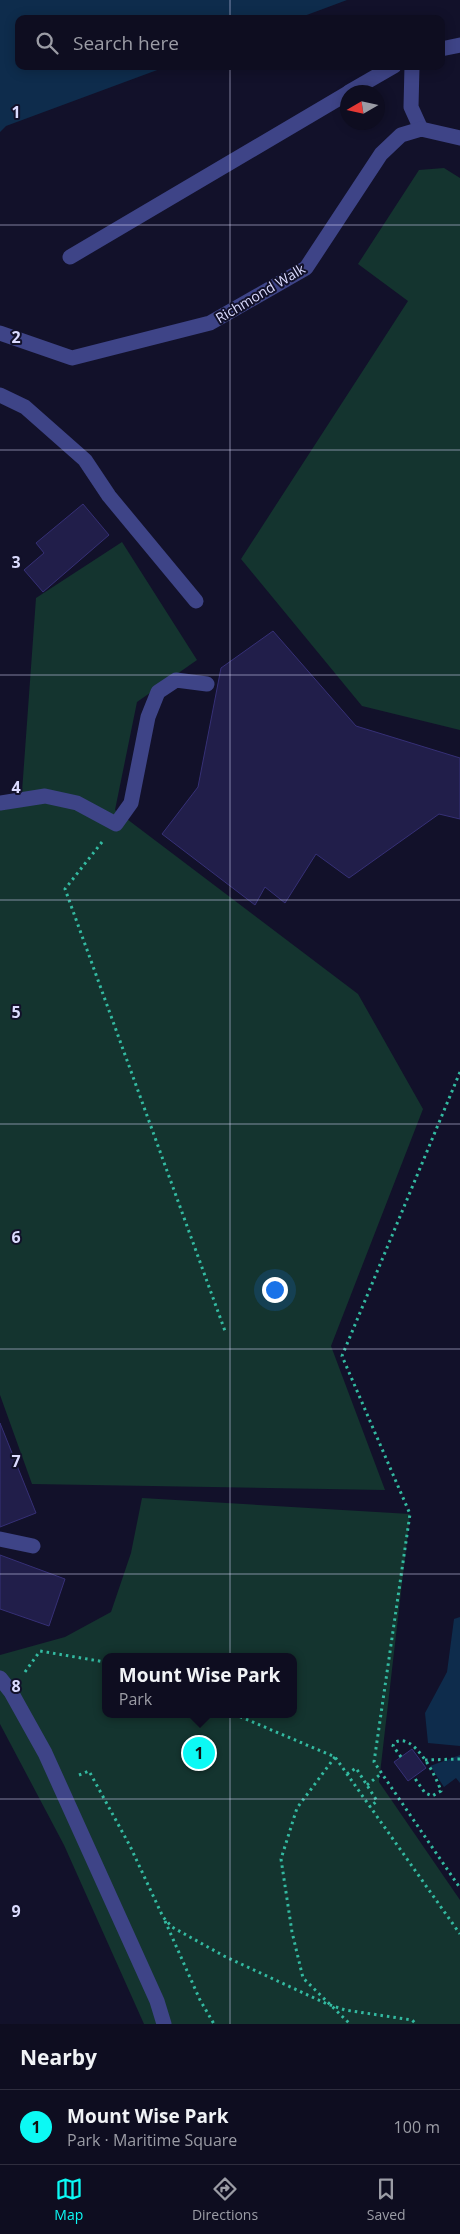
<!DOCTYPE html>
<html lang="en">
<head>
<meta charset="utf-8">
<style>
	:root { --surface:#0e0d20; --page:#171629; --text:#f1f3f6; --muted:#9b9ca5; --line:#2e2d3e; --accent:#0cf9f4 }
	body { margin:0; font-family:"Open Sans",sans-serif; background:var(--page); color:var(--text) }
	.compass { position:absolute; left:340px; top:85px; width:45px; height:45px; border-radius:50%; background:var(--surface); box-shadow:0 2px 12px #0003; rotate:261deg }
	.you { position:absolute; left:274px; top:1289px; width:18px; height:18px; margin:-12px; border:4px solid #fff; border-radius:50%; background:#1a73e8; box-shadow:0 0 0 8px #1a73e833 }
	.badge { display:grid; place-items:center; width:32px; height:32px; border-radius:50%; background:var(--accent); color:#111; font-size:16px; font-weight:700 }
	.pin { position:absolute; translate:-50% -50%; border:2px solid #fff; box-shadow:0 1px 5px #0006 }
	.popup { position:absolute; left:102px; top:1653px; width:195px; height:65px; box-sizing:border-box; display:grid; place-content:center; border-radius:10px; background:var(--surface); filter:drop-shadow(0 1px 4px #0005); font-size:16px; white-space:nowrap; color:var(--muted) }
	.popup b { font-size:19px; color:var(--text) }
	.popup::after { content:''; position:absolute; left:50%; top:100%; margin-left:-10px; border:10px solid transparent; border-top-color:var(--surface) }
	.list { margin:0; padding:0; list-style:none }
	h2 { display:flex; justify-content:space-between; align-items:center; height:65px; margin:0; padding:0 20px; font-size:21px }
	h2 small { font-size:16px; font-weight:400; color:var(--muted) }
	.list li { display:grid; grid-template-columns:32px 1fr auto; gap:15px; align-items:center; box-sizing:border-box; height:75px; padding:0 20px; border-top:1px solid var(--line) }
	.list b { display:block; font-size:19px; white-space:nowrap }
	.list p { margin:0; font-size:16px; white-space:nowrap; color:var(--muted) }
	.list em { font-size:16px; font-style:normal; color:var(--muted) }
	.icon { flex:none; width:28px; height:28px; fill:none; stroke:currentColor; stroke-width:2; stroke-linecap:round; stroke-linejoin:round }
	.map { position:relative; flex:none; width:460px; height:2024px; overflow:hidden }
	.search { position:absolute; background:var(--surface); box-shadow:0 2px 12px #0003; left:15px; right:15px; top:15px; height:55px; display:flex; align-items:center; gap:12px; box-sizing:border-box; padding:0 18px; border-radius:10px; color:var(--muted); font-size:19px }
	.sheet { height:140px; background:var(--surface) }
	nav { display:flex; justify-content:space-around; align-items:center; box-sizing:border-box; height:70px; border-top:1px solid var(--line); background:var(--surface); font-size:14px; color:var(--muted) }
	nav a { display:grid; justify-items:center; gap:2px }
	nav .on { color:var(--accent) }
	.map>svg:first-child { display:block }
</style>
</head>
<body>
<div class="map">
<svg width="460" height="2024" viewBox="0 0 460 2024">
	<rect width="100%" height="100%" fill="#12112a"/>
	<g fill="#14342f" fill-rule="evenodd">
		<polygon points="444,168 460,178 460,730 362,706 241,559 408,301 358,264 419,170"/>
		<polygon points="122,542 197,660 137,702 115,810 358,994 423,1109 331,1346 385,1490 32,1484 0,1395 0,801 22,792 36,598"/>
		<path d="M142,1498L410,1514L379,1782L460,1900V2024H144L64,1845L0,1724V1655L65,1637L111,1612L131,1553ZM105,1657H293V1714H105Z"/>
	</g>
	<g fill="#0e2c4c">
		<polygon points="0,0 347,0 296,19 19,19 19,66 168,66 6,126 0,132"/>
		<polygon points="460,1617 460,1746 428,1743 425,1713 447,1672 454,1619"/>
		<polygon points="460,1755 460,1783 456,1778 444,1787 430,1766"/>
	</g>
	<g fill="#211e4a" stroke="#363076">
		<polygon points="83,504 109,535 43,592 24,570 44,553 36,543"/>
		<polygon points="273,631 356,726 460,758 460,819 439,814 349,878 316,854 285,903 265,887 255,905 162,834 198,787 221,668"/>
		<polygon points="0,1423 36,1513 0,1527"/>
		<polygon points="0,1555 65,1579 49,1626 0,1609"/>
		<polygon points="412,1749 426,1768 408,1781 394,1762"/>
	</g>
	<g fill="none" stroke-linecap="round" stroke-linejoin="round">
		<g stroke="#33baa1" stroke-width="3" stroke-dasharray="2.5 4" stroke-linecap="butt">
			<polyline points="102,842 65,889 225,1331"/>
			<polyline points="460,1072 342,1356 410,1514 374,1762 460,1888"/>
			<polyline points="25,1672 40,1651 105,1662"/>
			<polyline points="234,1714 335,1757 460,1934"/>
			<polyline points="335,1757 297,1808 281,1859 292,1932 303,1978 350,2024"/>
			<path d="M401,1757L393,1746L394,1743C413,1730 436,1776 441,1791L432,1796L425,1793L414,1777"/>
			<polyline points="425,1760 460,1759"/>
			<polyline points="347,1774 356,1768 377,1801 370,1807"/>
			<polyline points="79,1775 89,1771 130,1846 163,1917 172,1927 224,1956 327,2004 345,2010 412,2020 416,2024"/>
			<polyline points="367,1785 382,1773"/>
			<polyline points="165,1921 200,2000 214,2024"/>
		</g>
		<g stroke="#3e4487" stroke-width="15">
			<polyline points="441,49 460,45"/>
			<polyline points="412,66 411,107 421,129"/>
			<polyline points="349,92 394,66"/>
			<polyline points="70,257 348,93"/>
			<polyline points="0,333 72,358 210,323 306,268 381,154 401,135 421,129 460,138"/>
			<polyline points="0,395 25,407 85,460 109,496 196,601"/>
			<polyline points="0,803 45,796 77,803 116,824 131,803 148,717 158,692 176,680 207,684"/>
			<polyline points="0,1539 33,1546"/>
			<polyline points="0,1678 11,1692 45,1753 157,2001 164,2024"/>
		</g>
	</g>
	<path fill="none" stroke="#dbdbfe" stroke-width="1" stroke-opacity="0.55" d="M230,0V19M230,66V2024M0,225H460M0,450H460M0,675H460M0,900H460M0,1124H460M0,1349H460M0,1574H460M0,1799H460"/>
	<g text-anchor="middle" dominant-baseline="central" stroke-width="4" stroke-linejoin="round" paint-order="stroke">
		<g font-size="14" fill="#dbdbfe" stroke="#12112a">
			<text transform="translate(260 293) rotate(-31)">Richmond Walk</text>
		</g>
	</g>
	<g font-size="16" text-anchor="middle" font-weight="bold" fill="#dbdbfe" stroke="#12112a" stroke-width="4" stroke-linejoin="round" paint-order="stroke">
		<text x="16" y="118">1</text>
		<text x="16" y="343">2</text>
		<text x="16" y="568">3</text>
		<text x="16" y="793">4</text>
		<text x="16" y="1018">5</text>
		<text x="16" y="1243">6</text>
		<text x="16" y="1467">7</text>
		<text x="16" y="1692">8</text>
		<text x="16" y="1917">9</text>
	</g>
</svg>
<svg class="compass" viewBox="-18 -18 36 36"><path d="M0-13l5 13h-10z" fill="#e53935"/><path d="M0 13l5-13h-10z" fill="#9b9ca5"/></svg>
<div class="you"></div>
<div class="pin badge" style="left:199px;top:1753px">1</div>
<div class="popup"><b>Mount Wise Park</b>Park</div>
<div class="search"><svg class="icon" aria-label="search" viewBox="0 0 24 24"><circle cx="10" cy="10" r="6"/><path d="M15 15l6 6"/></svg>Search here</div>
</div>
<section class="sheet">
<h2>Nearby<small></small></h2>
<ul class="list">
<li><span class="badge">1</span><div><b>Mount Wise Park</b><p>Park · Maritime Square</p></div><em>100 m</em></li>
</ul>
</section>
<nav>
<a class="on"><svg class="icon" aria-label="map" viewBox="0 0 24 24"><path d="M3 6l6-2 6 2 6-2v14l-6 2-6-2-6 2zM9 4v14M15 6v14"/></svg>Map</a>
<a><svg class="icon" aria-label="directions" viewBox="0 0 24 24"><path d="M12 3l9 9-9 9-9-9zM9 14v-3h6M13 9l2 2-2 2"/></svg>Directions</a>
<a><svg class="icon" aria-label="saved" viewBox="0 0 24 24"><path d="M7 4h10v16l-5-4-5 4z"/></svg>Saved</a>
</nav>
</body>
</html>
